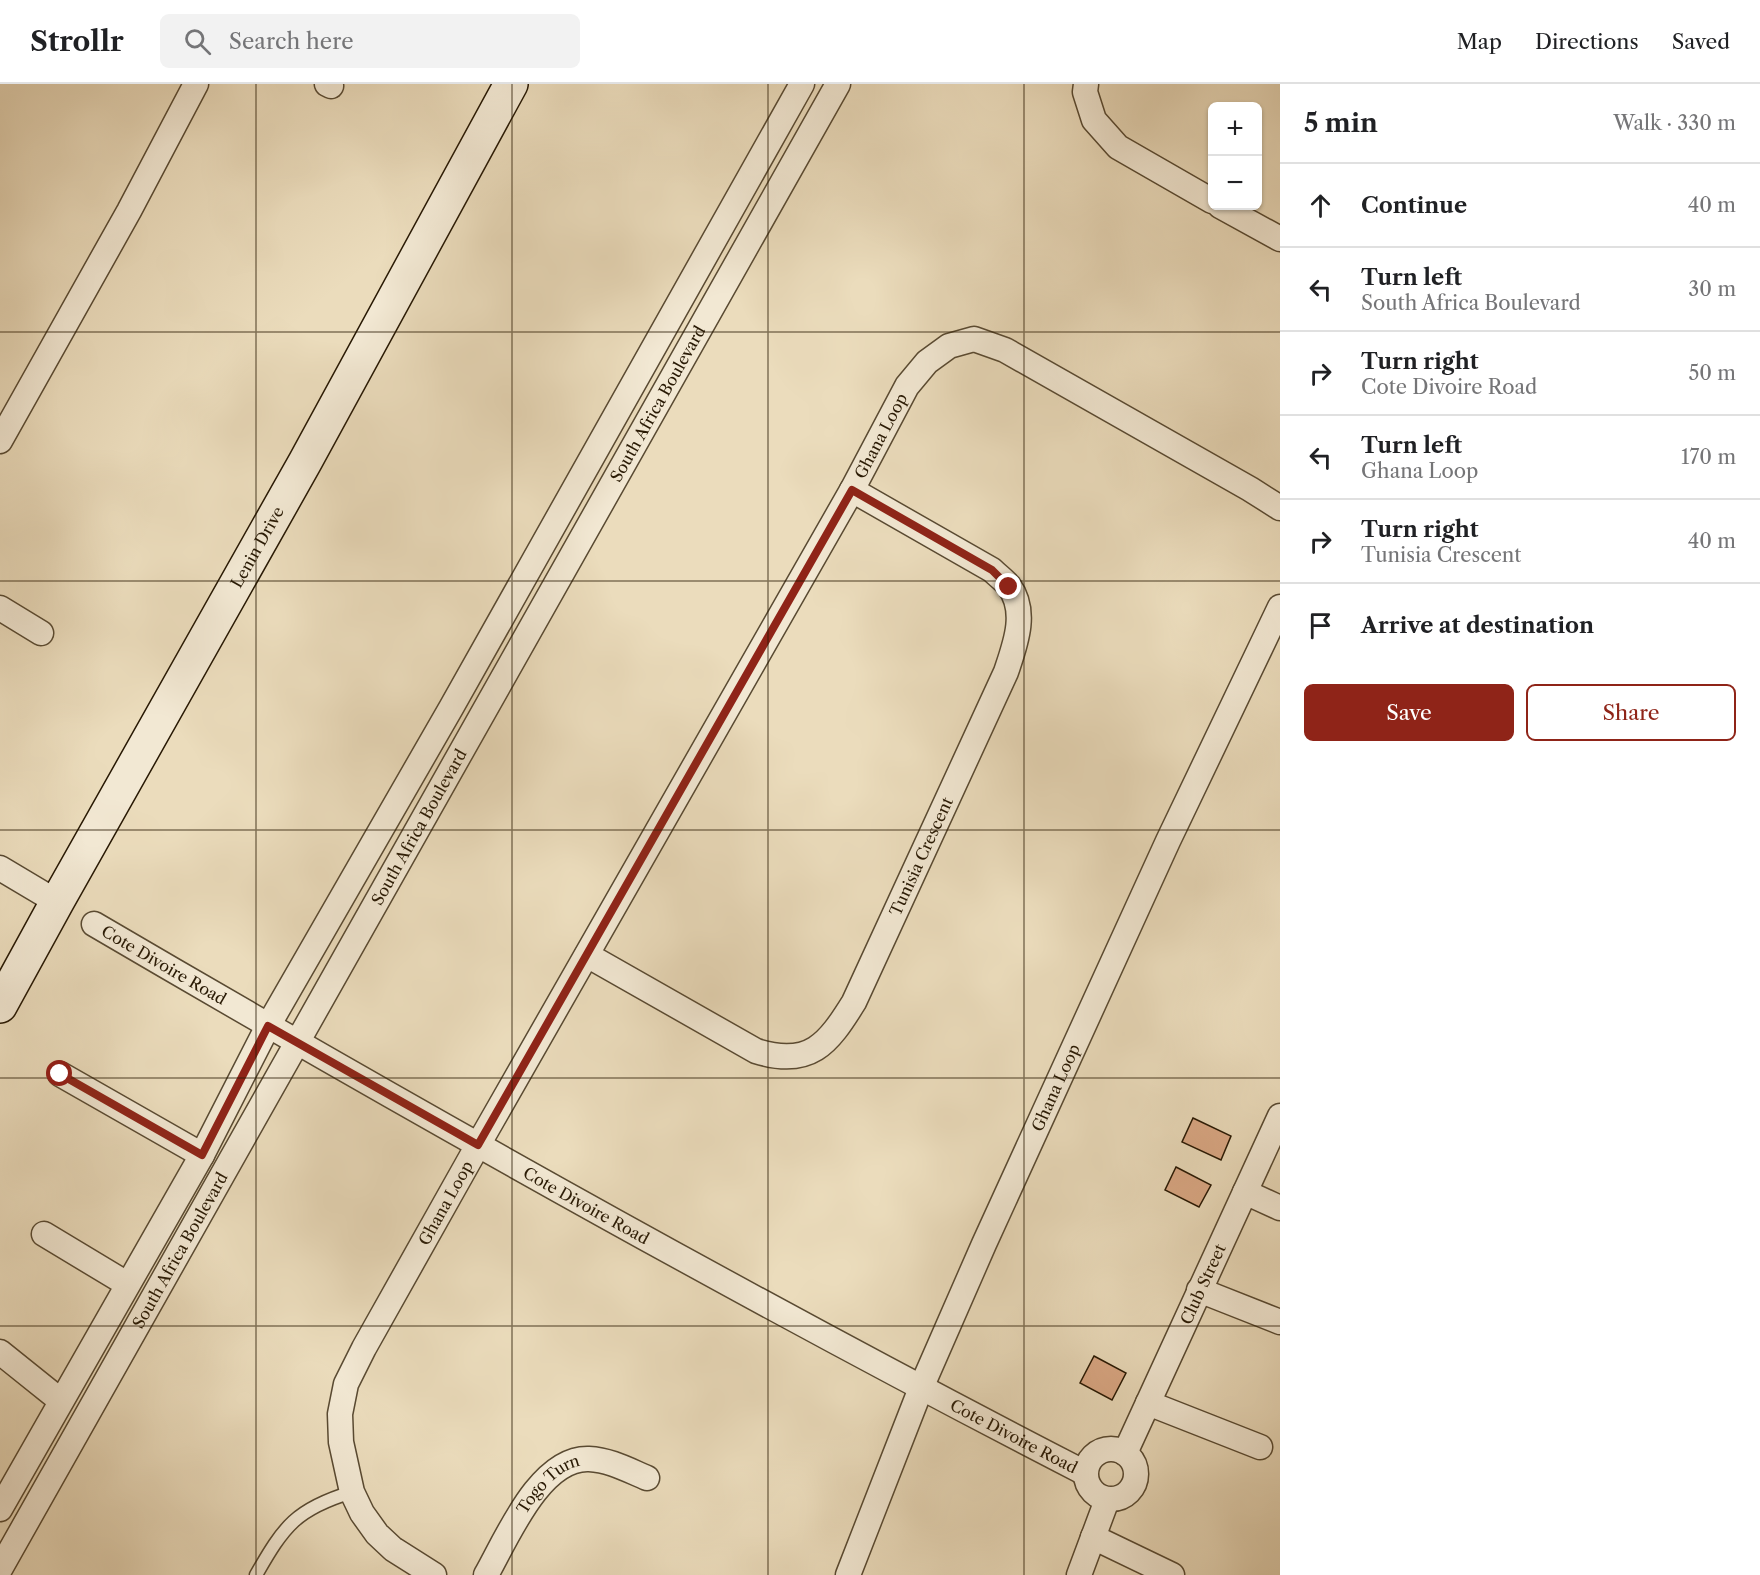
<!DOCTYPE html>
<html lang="en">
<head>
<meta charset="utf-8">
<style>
	:root { --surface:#fff; --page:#f2f2f2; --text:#202124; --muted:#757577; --line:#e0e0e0; --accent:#8f2418 }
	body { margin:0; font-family:"Libre Caslon Text",serif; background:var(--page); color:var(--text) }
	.controls { position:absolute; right:18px; top:18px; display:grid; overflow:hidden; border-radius:9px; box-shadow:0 2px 4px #0004 }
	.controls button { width:54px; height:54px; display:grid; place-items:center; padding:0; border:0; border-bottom:2px solid var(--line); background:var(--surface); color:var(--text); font:30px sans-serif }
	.stop { position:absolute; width:18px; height:18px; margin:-14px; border:4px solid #8f2418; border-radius:50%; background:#fff }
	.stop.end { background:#8f2418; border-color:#fff; box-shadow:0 2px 6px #0008 }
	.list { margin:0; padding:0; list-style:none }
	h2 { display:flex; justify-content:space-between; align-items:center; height:78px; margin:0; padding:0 24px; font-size:26px }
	h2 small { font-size:20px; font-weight:400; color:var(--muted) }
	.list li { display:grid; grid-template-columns:39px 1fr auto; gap:18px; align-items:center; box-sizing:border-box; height:84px; padding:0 24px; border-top:2px solid var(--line) }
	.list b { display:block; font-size:22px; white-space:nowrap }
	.list p { margin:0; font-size:20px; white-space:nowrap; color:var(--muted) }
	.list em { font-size:20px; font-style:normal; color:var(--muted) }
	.actions { display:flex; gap:12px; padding:18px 24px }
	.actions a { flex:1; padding:14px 0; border:2px solid var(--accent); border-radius:9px; text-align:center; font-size:21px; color:var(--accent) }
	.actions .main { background:var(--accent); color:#fff }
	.icon { flex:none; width:33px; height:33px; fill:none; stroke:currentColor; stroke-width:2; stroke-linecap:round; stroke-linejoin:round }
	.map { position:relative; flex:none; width:1280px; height:1491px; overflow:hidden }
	header { display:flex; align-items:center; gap:36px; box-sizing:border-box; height:84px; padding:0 30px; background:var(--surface); border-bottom:2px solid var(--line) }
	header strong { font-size:28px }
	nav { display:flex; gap:33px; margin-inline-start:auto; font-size:21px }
	.search { width:420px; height:54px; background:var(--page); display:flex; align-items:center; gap:15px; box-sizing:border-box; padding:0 21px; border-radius:9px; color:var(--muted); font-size:22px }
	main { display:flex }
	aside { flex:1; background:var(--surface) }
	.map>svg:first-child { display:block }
</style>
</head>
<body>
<header>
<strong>Strollr</strong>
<div class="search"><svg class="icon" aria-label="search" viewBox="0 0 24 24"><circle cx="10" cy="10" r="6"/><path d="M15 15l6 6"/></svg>Search here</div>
<nav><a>Map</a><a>Directions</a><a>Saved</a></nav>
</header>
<main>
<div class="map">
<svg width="1280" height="1491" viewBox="0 0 1280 1491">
	<rect width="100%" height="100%" fill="#ebdcbc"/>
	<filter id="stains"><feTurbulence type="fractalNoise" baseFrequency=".00333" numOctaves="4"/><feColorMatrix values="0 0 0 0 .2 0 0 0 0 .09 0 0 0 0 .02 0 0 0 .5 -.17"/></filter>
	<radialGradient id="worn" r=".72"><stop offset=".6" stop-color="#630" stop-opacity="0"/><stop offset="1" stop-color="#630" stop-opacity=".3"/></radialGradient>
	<g fill="#dba986" stroke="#281904" stroke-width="1.5">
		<polygon points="1193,1034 1231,1052 1221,1076 1182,1058"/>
		<polygon points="1176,1083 1211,1101 1199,1123 1165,1106"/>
		<polygon points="1094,1272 1126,1289 1112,1316 1080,1299"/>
	</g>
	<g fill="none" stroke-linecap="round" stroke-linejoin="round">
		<defs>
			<path id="lane" d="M256,1491C284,1442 296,1425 352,1408"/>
			<g id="street">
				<polyline points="327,0 331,2"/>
				<polyline points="1086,0 1085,8 1094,36 1118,63 1212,117"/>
				<polyline points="1220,122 1280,155"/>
				<polyline points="0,357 129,127 196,0"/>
				<polyline points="0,524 41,549"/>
				<polyline points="0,784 57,818"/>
				<path id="s1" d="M94,840C420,1031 749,1216 1085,1389"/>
				<path id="s2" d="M587,871L756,967C810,984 828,960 854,918L1006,588C1015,561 1028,528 1009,502C1004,496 997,491 992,486L852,406"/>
				<polyline points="60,990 202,1071"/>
				<polyline points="1245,1108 1280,1124"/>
				<polyline points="44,1150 127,1200"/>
				<polyline points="1199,1206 1280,1238"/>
				<polyline points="0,1268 61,1317"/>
				<polyline points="1148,1319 1260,1363"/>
				<circle cx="1111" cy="1390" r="25"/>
				<path id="s3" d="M1125,1369L1280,1032"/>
				<polyline points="0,1425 202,1071 268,942 451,624 802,0"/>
				<polyline points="1093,1453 1172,1491"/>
				<path id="s4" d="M0,1485L838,0"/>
				<path id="s5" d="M434,1491L393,1465L377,1450L362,1429L352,1408L341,1358L340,1330L346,1300L364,1264L478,1061L852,406L907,302L927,278L949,262L974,255L1005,266L1250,405L1280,424"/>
				<path id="s6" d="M486,1491C507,1454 540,1373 589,1375C610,1376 628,1386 647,1394"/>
				<path id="s7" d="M848,1491L921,1304L984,1160L1168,757L1280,523"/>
				<polyline points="1079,1491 1107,1416"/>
			</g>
			<g id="secondary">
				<path id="s8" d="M0,922L57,818L305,378L511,0"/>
			</g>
		</defs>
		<use href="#lane" stroke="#594a32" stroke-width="15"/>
		<use href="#street" stroke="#594a32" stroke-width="27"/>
		<use href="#secondary" stroke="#281904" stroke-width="36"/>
		<use href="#lane" stroke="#f2e8d3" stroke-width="12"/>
		<use href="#street" stroke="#f2e8d3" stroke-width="24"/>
		<use href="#secondary" stroke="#f2e8d3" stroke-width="33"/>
	</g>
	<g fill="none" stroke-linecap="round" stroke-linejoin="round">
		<polyline stroke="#8f2418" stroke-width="8" points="60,990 202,1071 268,942 478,1061 852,406 992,486 1009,503"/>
	</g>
	<path fill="none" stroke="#281904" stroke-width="1.5" stroke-opacity="0.55" d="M256,0V1491M512,0V1491M768,0V1491M1024,0V1491M0,248H1280M0,497H1280M0,746H1280M0,994H1280M0,1242H1280"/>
	<g text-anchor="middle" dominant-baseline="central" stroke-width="4.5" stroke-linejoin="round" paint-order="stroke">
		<g font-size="16" fill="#281904" stroke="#f2e8d3">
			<text stroke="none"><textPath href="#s4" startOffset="1338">South Africa Boulevard</textPath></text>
			<text stroke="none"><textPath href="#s5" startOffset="1318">Ghana Loop</textPath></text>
			<text stroke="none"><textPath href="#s8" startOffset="526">Lenin Drive</textPath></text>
			<text stroke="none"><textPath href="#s4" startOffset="852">South Africa Boulevard</textPath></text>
			<text stroke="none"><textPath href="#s2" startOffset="477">Tunisia Crescent</textPath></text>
			<text stroke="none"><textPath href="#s1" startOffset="81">Cote Divoire Road</textPath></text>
			<text stroke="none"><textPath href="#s7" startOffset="530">Ghana Loop</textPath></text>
			<text stroke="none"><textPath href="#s5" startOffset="436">Ghana Loop</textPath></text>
			<text stroke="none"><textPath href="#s1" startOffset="567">Cote Divoire Road</textPath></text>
			<text stroke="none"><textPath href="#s4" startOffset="366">South Africa Boulevard</textPath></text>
			<text stroke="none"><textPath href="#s3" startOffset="186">Club Street</textPath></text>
			<text stroke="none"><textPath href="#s1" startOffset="1053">Cote Divoire Road</textPath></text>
			<text stroke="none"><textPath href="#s6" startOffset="112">Togo Turn</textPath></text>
		</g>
	</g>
	<rect width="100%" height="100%" filter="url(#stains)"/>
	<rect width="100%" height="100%" fill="url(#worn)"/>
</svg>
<div class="controls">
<button>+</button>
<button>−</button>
</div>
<div class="stop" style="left:60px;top:990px"></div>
<div class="stop end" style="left:1009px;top:503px"></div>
</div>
<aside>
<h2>5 min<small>Walk · 330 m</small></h2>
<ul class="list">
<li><svg class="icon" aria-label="ahead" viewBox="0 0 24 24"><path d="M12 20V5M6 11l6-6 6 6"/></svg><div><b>Continue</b></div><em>40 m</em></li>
<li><svg class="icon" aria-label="left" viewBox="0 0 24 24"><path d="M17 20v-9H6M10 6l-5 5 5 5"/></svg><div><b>Turn left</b><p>South Africa Boulevard</p></div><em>30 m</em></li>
<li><svg class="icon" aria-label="right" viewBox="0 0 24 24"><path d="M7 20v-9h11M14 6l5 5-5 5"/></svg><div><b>Turn right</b><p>Cote Divoire Road</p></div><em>50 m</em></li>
<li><svg class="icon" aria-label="left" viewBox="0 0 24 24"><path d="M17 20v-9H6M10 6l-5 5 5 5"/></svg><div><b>Turn left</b><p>Ghana Loop</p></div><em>170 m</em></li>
<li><svg class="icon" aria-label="right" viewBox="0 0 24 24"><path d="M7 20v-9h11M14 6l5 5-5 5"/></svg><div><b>Turn right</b><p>Tunisia Crescent</p></div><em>40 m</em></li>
<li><svg class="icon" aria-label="arrive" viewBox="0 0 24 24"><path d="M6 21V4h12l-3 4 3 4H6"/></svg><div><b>Arrive at destination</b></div></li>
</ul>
<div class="actions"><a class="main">Save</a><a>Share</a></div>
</aside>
</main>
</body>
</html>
